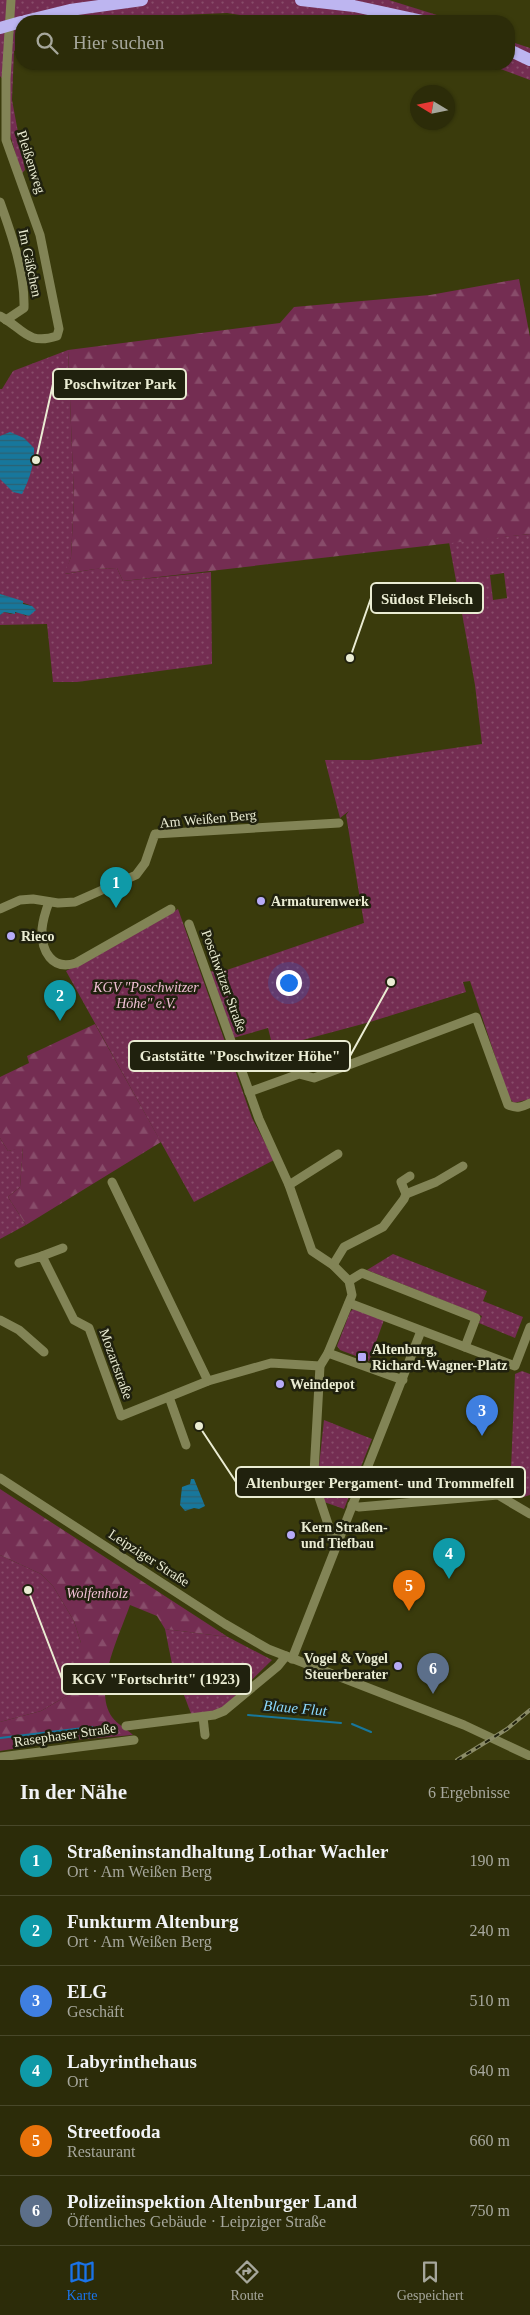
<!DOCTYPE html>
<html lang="de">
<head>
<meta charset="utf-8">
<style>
	:root { --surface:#2c2c09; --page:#343412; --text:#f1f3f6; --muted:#a6a79c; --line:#48482a; --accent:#1a73e8 }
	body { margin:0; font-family:"Times New Roman",serif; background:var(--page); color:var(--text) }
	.compass { position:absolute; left:410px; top:85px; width:45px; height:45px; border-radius:50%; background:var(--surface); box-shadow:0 1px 4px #0004; rotate:280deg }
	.you { position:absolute; left:288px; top:982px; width:18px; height:18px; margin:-12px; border:4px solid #fff; border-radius:50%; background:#1a73e8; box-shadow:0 0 0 8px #1a73e833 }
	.badge { display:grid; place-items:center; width:32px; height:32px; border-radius:50%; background:var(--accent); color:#fff; font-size:16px; font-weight:700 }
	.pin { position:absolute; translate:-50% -41px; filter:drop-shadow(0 1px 2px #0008) }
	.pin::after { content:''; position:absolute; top:26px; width:18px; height:15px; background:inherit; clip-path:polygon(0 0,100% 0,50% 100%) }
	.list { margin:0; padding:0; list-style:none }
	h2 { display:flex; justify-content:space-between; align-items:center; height:65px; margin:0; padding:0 20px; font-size:21px }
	h2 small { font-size:16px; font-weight:400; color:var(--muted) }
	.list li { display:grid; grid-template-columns:32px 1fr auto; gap:15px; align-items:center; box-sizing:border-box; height:70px; padding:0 20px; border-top:1px solid var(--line) }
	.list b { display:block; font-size:19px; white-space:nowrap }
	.list p { margin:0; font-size:16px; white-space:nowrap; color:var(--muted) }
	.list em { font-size:16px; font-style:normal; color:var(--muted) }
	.icon { flex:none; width:28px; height:28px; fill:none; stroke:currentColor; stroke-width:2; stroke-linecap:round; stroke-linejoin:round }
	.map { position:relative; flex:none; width:530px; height:1760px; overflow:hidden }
	.search { position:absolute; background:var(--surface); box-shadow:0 1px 4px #0004; left:15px; right:15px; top:15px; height:55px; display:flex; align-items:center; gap:12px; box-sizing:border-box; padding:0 18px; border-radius:20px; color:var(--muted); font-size:19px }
	.sheet { height:485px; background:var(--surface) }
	nav { display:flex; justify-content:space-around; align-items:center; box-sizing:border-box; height:70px; border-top:1px solid var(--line); background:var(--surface); font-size:14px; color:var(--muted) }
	nav a { display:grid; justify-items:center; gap:2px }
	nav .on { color:var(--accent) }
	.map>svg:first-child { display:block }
</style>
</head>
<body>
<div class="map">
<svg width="530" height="1760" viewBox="0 0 530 1760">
	<defs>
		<pattern id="green-dots" width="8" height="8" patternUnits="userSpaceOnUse" patternTransform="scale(1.25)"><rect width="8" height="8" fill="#742d52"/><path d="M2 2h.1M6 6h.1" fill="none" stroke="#884c6a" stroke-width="1.8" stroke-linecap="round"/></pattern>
		<pattern id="forest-firs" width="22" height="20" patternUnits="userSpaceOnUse" patternTransform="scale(1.25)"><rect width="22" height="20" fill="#742d52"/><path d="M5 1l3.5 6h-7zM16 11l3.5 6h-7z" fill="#884c6a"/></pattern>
		<pattern id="water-rules" width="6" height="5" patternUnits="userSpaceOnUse" patternTransform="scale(1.25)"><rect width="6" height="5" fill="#17779c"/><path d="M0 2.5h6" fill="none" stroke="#2c6172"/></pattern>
	</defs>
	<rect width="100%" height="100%" fill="#3a3b0c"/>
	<g fill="url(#green-dots)" fill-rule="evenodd">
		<polygon points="0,0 389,0 456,21 279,21 227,13 135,17 114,21 21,21 21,47 14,51 12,100 25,170 21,174 10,134 3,80 0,76"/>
		<polygon points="509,41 530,48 530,80 487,64 509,64"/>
		<polygon points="68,350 74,499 71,557 65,574 95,569 117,568 123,581 211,572 212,664 77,682 53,682 47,624 0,625 0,615 4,612 11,614 19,612 26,616 32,606 0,594 0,389 2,389 13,371"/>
		<path d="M530,534V1099L514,1103L509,1098L470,981L463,982L466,992L370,1022L273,1048L268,1028L233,1038L209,971L221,972L364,923L346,815L349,811L340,818L325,760H370L482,744L475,685L449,542ZM504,573L507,598L493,600L490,575Z"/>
		<polygon points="178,909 252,1118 274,1160 194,1202 66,971"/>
		<polygon points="0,1138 8,1151 23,1147 20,1187 8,1197 26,1225 0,1239"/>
		<polygon points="393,1254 487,1291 483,1301 523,1317 515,1338 479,1323 482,1316 367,1270"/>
		<polygon points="354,1308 384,1320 369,1361 340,1350 337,1346 350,1312"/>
		<polygon points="522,1371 530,1374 530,1495 520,1498 510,1493 515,1374"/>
		<polygon points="324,1420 372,1439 344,1509 324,1502 319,1466"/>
		<polygon points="0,1555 41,1574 53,1586 74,1621 81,1643 82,1672 70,1694 41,1711 0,1722"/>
		<polygon points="165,1629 228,1637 272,1660 222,1709 192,1716 172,1664"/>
	</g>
	<g fill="url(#forest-firs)">
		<polygon points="519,279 530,337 530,534 123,581 117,568 95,569 64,574 71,557 74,499 68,350 280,323 294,307 430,295"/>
		<polygon points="95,1024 161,1142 26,1225 8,1197 20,1187 23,1148 8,1151 0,1138 0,1077 29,1063 27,1056"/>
		<path d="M0,1489L228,1637L165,1629L157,1616L130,1605C120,1634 92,1689 112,1717C117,1724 127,1729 133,1735L62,1741L0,1751V1722L41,1711L70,1694L81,1671V1643L74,1621L53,1586L41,1574L0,1555Z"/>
	</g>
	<g fill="url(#water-rules)">
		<path d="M10,432L24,438L34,448C35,462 29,481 22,494L13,492L0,479V436Z"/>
		<polygon points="0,594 23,601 23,604 32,606 36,610 29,616 15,612 15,614 4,612 0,615"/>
		<polygon points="191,1479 194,1479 205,1506 199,1509 194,1508 185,1511 180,1505 182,1487 190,1484"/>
	</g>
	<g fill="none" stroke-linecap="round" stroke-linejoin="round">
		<g stroke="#17779c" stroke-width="2">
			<polyline points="248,1715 341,1723"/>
			<polyline points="352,1724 371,1732"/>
			<polyline points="0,1738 92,1727"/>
		</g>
		<g stroke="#828456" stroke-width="9">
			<path d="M0,202C12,235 25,273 24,308L6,320"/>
			<path d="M0,316C23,328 27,346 57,336L59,329L40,235L6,140V79L11,0"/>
			<path d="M49,902C46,910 43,919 42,929C41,951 52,971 76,963L171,909"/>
			<polyline points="0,909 20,900 33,899 58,903 75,902 136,875 145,863 155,834 339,823"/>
			<polyline points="189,924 259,1119 289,1185 312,1251 333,1265 349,1281 352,1295 328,1353 320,1366 314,1473 319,1497 332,1536 338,1543"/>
			<path d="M249,1092L299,1074L314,1078L476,1017L508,1105C517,1109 522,1107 530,1103"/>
			<polyline points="112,1182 208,1381"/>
			<polyline points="289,1185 338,1154"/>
			<polyline points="406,1194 436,1182 463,1166"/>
			<polyline points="42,1256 63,1248"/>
			<polyline points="19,1263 42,1256 74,1320 89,1328 121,1416 208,1381 271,1363 320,1366"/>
			<polyline points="333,1265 344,1247 383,1227 404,1199 406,1194 401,1182 410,1176"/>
			<polyline points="349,1281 362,1273 476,1318 465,1347"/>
			<polyline points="349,1303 515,1366 530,1327"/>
			<polyline points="0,1320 19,1330 44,1352"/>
			<polyline points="328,1353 403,1380"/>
			<polyline points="169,1397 186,1445"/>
			<polyline points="0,1478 225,1624 268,1649 464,1725 530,1756"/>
			<polyline points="352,1505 359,1507 498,1495 530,1514"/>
			<polyline points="292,1659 421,1331"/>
			<polyline points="203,1717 205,1735"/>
			<polyline points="126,1726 214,1715 224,1711 278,1666 286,1656"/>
			<polyline points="0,1757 134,1740"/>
		</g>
		<g stroke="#bdb5f0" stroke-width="12">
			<polyline points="301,0 354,6 423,21"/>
			<polyline points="25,21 70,10 142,0"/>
			<polyline points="0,28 21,22"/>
			<polyline points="509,50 530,60"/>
		</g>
		<defs>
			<polyline id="rail" points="457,1760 507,1729 530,1710"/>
		</defs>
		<use href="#rail" stroke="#8b8c67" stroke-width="4"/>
		<use href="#rail" stroke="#20210e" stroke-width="2" stroke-dasharray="5.5" stroke-linecap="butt"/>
	</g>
	<g fill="#b7abf8" stroke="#20210e" stroke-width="2">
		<circle cx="261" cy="901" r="5"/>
		<circle cx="11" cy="936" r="5"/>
		<rect x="357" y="1352" width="10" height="10" rx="2.5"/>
		<circle cx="280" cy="1384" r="5"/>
		<circle cx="291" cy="1535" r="5"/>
		<circle cx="398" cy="1666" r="5"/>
	</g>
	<g text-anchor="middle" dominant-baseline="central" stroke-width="5" stroke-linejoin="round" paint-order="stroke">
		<g font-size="14" fill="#eaecd3" stroke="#20210e">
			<text transform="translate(31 162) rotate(72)">Pleißenweg</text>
			<text transform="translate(30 263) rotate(78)">Im Gäßchen</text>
			<text transform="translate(208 819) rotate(-5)">Am Weißen Berg</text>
			<text transform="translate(224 981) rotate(70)">Poschwitzer Straße</text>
			<text transform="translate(116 1364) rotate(70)">Mozartstraße</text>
			<text transform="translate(149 1558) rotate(33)">Leipziger Straße</text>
			<text transform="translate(65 1735) rotate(-8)">Rasephaser Straße</text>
		</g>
		<g font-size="14" font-weight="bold" fill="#eaecd3" stroke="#20210e" text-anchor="start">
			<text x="271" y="901">Armaturenwerk</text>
			<text x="21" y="936">Rieco</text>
			<text x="372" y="1349">Altenburg,<tspan x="372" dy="16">Richard-Wagner-Platz</tspan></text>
			<text x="290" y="1384">Weindepot</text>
			<text x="301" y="1527">Kern Straßen-<tspan x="301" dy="16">und Tiefbau</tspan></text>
			<text x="388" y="1658" text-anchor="end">Vogel &amp; Vogel<tspan x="388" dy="16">Steuerberater</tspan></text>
		</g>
		<g font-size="14" font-style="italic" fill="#f1c0d5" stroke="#20210e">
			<text x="146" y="987">KGV "Poschwitzer<tspan x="146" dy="16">Höhe" e.V.</tspan></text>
			<text x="97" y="1593">Wolfenholz</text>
		</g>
		<g font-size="15" font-style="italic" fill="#8ad8fe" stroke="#20210e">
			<text transform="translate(295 1708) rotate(5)">Blaue Flut</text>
		</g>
	</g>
	<path fill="none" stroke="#eaecd3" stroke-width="2" d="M36 460L53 384M350 658L371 598M391 982L350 1056M199 1426L236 1482M28 1590L62 1679"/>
	<g fill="#eaecd3" stroke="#20210e" stroke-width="2">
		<circle cx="36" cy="460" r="5"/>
		<circle cx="350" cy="658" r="5"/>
		<circle cx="391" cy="982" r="5"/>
		<circle cx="199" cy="1426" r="5"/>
		<circle cx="28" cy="1590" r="5"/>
	</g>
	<g fill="#20210e" stroke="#eaecd3" stroke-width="2">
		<rect x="53" y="369" width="133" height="30" rx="5"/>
		<rect x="371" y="583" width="112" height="30" rx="5"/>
		<rect x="129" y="1041" width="221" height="30" rx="5"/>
		<rect x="236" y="1467" width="289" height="30" rx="5"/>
		<rect x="62" y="1664" width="189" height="30" rx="5"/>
	</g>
	<g font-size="15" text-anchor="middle" font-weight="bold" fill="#eaecd3">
		<text x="120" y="389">Poschwitzer Park</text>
		<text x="427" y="604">Südost Fleisch</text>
		<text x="240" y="1061">Gaststätte "Poschwitzer Höhe"</text>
		<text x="380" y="1488">Altenburger Pergament- und Trommelfell</text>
		<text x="156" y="1684">KGV "Fortschritt" (1923)</text>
	</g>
</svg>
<svg class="compass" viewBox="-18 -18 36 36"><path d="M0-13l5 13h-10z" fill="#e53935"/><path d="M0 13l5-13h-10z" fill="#a6a79c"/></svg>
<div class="you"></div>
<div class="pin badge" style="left:116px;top:908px;background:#0f9aa8">1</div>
<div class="pin badge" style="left:60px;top:1021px;background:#0f9aa8">2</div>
<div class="pin badge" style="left:482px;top:1436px;background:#3f7fe0">3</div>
<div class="pin badge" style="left:449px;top:1579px;background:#0f9aa8">4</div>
<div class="pin badge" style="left:409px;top:1611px;background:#e8710a">5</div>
<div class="pin badge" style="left:433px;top:1694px;background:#5c6f8a">6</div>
<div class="search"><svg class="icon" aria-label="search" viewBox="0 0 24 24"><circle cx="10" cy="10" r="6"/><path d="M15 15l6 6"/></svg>Hier suchen</div>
</div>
<section class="sheet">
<h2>In der Nähe<small>6 Ergebnisse</small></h2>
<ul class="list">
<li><span class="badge" style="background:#0f9aa8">1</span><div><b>Straßeninstandhaltung Lothar Wachler</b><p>Ort · Am Weißen Berg</p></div><em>190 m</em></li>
<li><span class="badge" style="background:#0f9aa8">2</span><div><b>Funkturm Altenburg</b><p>Ort · Am Weißen Berg</p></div><em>240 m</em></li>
<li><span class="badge" style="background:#3f7fe0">3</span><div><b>ELG</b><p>Geschäft</p></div><em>510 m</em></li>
<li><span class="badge" style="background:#0f9aa8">4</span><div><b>Labyrinthehaus</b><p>Ort</p></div><em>640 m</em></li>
<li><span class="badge" style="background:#e8710a">5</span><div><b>Streetfooda</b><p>Restaurant</p></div><em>660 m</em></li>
<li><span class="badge" style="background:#5c6f8a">6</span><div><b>Polizeiinspektion Altenburger Land</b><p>Öffentliches Gebäude · Leipziger Straße</p></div><em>750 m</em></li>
</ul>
</section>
<nav>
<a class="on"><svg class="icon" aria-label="map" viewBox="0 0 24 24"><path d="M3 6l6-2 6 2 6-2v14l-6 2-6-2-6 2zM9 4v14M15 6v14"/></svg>Karte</a>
<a><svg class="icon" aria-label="directions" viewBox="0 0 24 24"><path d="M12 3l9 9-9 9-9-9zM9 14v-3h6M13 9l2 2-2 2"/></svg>Route</a>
<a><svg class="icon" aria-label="saved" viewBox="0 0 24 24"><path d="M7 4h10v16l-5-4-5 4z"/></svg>Gespeichert</a>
</nav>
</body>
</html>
